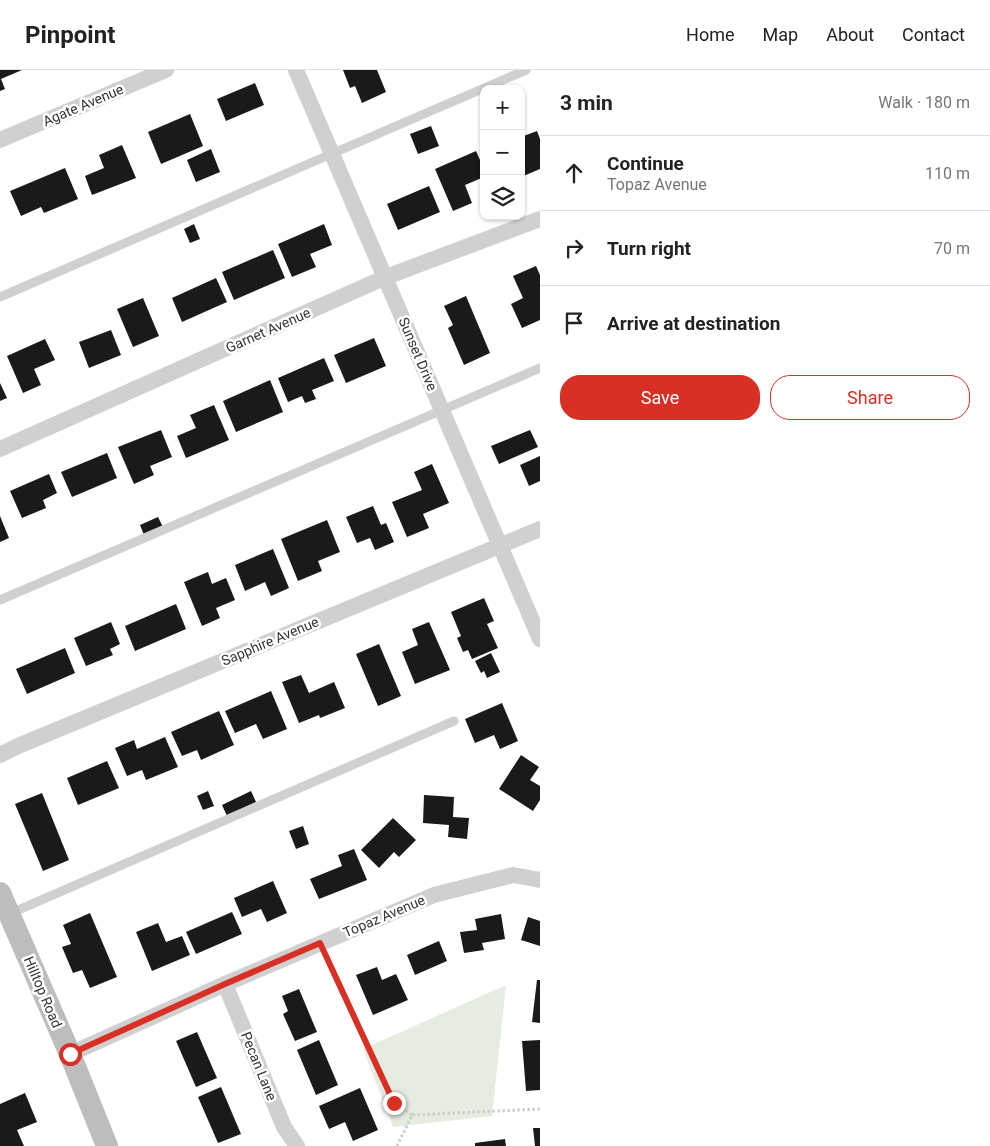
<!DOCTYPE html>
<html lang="en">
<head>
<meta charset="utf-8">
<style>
	:root { --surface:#fff; --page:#f2f2f2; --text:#222; --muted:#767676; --line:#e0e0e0; --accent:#d93025 }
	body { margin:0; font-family:Roboto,sans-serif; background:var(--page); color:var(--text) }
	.controls { position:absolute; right:15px; top:15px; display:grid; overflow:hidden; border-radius:10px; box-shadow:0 1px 4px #0004 }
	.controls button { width:45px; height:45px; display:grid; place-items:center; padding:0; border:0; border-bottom:1px solid var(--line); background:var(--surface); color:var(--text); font:25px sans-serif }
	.stop { position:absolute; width:15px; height:15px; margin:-11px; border:4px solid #d93025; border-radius:50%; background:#fff }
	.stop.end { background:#d93025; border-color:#fff; box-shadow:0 1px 5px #0008 }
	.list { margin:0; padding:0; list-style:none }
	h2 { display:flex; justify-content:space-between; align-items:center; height:65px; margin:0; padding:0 20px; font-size:21px }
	h2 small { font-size:16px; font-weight:400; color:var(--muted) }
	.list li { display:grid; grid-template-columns:32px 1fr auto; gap:15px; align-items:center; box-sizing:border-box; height:75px; padding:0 20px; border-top:1px solid var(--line) }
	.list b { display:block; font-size:19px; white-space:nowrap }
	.list p { margin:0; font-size:16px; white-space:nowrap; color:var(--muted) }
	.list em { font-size:16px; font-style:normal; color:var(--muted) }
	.actions { display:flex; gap:10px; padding:15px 20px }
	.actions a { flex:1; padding:11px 0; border:1px solid var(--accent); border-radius:20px; text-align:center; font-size:18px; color:var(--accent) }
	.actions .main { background:var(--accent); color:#fff }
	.icon { flex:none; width:28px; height:28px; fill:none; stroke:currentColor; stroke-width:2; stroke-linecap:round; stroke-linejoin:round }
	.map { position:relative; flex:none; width:540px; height:1076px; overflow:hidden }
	header { display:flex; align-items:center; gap:30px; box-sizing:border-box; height:70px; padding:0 25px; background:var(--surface); border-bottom:1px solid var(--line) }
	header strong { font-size:24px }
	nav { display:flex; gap:28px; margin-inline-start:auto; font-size:18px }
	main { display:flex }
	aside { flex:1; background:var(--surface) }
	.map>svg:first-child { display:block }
</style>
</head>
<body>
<header>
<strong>Pinpoint</strong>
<nav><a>Home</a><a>Map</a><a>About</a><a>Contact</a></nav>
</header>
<main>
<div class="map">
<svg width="540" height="1076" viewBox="0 0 540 1076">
	<rect width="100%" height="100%" fill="#fff"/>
	<polygon fill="#e6ecdf" points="506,915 492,1046 393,1057 363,979"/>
	<g fill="#1a1a1a">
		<polygon points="0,0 22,0 1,9 5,19 0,21"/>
		<polygon points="343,0 377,0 386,22 362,33 355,16 350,18"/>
		<polygon points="255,13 264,35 226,51 217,29"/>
		<polygon points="190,44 203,76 161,94 148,62"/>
		<polygon points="431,56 439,76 418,84 410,64"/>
		<polygon points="537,61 540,69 540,99 521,107 521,67"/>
		<polygon points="122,75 136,108 92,125 85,106 104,98 99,85"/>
		<polygon points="211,79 220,102 196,112 187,90"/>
		<polygon points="476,81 484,99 484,107 465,115 472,133 453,141 435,99"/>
		<polygon points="65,98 78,129 44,143 41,137 21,146 10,121"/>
		<polygon points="429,116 440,142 398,160 387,134"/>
		<polygon points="194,154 200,169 190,173 184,159"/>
		<polygon points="324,154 332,175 310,184 316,197 292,207 278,174"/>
		<polygon points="273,180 285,208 234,230 222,202"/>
		<polygon points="536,196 540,205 540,250 522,258 511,234 523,228 513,206"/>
		<polygon points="216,208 227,232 182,252 172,228"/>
		<polygon points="466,226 490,283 464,295 448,258 453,255 444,236"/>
		<polygon points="143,228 159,266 133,277 117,239"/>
		<polygon points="111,260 121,285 89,298 79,272"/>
		<polygon points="374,268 386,296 346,313 334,285"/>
		<polygon points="45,269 55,290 34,299 41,315 23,323 7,286"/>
		<polygon points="324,288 334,311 312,320 316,329 305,333 302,326 288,332 278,308"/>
		<polygon points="270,310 283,342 236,362 223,331"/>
		<polygon points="0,313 7,328 0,331"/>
		<polygon points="214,335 229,370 186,388 177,366 196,358 190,345"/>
		<polygon points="161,360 172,387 150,396 154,405 134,414 118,377"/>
		<polygon points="530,360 538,377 499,394 491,376"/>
		<polygon points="107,383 117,408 72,427 61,402"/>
		<polygon points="540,386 540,411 529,416 520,395"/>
		<polygon points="432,394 449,433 423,444 429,458 407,467 392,432 422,420 414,402"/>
		<polygon points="49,404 57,423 43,430 46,438 22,448 10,421"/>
		<polygon points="373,436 381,455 386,453 394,472 375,480 370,468 357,473 346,447"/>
		<polygon points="0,446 9,468 0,472"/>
		<polygon points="158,447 163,457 144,465 140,455"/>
		<polygon points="327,450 340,482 318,491 322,501 298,511 281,469"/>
		<polygon points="273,479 289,518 271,526 265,512 245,521 235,495"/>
		<polygon points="208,502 212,514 226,508 235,530 216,538 220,548 202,556 184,512"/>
		<polygon points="484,528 494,551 487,554 498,578 472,589 468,580 463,582 457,568 461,566 451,542"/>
		<polygon points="176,534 186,559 135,581 125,556"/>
		<polygon points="111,552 120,574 110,579 113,585 86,596 74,568"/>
		<polygon points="429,552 450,600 415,614 402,582 418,575 412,559"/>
		<polygon points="379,574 401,626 378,636 356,584"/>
		<polygon points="65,578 75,603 27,624 16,599"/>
		<polygon points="491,583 500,602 487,608 484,601 481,603 475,591"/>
		<polygon points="301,605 309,623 334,612 345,638 320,648 319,645 299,653 282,612"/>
		<polygon points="271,621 287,659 263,669 256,654 235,663 225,641"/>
		<polygon points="502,633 518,671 500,679 494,665 475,673 465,649"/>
		<polygon points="219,641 234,675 201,690 197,680 182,686 171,662"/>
		<polygon points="165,667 178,697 146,710 142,700 127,706 115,678 134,670 137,679"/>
		<polygon points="521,685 539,697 530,710 540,716 540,730 533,741 499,719"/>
		<polygon points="107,691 119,718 78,735 67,708"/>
		<polygon points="208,721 214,736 203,740 197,726"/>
		<polygon points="251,721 256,732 227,746 222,735"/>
		<polygon points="42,723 69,790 43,801 15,734"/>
		<polygon points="424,725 454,727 453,747 469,748 467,769 448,767 449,755 423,753"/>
		<polygon points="393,748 416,770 399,787 394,782 379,798 361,780"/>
		<polygon points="303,756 309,774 296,779 289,761"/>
		<polygon points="354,779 367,810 319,829 310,809 342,796 338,785"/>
		<polygon points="273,811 287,843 267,852 261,839 242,847 234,828"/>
		<polygon points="232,842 242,864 196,884 186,862"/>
		<polygon points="90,843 117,907 90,918 82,900 73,903 62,877 71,874 63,855"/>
		<polygon points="501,844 505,869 482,873 484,880 464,883 460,862 477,860 475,849"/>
		<polygon points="528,847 540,851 540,876 521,870"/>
		<polygon points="158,853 166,872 182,866 190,885 152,901 136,862"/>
		<polygon points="439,871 447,891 415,905 407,885"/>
		<polygon points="377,897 382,910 396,904 408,930 373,945 356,905"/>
		<polygon points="537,910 540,910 540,953 532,952"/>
		<polygon points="299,919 317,962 295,971 283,944 288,941 282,926"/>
		<polygon points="197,962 217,1008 196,1017 176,971"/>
		<polygon points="319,970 338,1015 316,1025 297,980"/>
		<polygon points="540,970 540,1020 526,1021 522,971"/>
		<polygon points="221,1017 241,1064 218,1073 198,1027"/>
		<polygon points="360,1018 378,1060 353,1071 345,1052 329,1059 319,1036"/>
		<polygon points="25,1023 37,1052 17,1060 24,1076 0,1076 0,1034"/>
		<polygon points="533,1058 540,1058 540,1076 535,1076"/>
		<polygon points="505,1069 506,1076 475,1076 475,1073"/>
	</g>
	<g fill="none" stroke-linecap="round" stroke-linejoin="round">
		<g stroke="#cdcdcd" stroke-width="3" stroke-dasharray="2.5 2.5" stroke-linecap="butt">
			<polyline points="326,887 394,1033 412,1045"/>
			<polyline points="397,1076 412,1045 540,1039"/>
		</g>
		<g stroke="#d0d0d0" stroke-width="9">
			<polyline points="0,227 526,0"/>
			<polyline points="0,530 540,298"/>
			<polyline points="9,844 454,651"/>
		</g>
		<g stroke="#d0d0d0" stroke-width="16">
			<polyline points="296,0 540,569"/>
			<polyline points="0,70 166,0"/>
			<polyline points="0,379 386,207 540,149"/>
			<polyline points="0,685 18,676 540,459"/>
			<polyline points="225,914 284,1057 297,1076"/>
			<polyline points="70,984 225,914 434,825 513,805 540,810"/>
		</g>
		<polyline stroke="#bdbdbd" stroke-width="22" points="0,823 70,984 107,1076"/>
	</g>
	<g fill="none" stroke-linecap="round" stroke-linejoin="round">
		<polyline stroke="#d93025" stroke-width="6" points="70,984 225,914 320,873 394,1033"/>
	</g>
	<g text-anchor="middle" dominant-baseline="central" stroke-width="5" stroke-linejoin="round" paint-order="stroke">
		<g font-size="14" fill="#333" stroke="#fff">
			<text transform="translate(83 35) rotate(-23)">Agate Avenue</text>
			<text transform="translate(268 260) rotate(-24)">Garnet Avenue</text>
			<text transform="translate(418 284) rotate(67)">Sunset Drive</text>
			<text transform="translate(270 571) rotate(-23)">Sapphire Avenue</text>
			<text transform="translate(384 846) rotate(-23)">Topaz Avenue</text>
			<text transform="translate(43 922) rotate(67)">Hilltop Road</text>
			<text transform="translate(259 996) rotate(68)">Pecan Lane</text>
		</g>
	</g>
</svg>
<div class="controls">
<button>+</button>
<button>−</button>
<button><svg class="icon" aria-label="layers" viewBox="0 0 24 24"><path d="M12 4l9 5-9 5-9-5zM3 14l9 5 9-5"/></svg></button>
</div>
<div class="stop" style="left:70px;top:984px"></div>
<div class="stop end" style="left:394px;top:1033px"></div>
</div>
<aside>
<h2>3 min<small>Walk · 180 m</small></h2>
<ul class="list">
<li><svg class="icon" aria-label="ahead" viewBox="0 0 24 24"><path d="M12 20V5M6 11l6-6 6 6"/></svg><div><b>Continue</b><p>Topaz Avenue</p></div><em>110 m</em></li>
<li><svg class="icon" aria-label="right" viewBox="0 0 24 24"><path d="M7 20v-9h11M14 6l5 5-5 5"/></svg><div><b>Turn right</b></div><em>70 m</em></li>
<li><svg class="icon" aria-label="arrive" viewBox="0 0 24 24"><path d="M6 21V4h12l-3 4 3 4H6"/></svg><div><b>Arrive at destination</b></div></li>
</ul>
<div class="actions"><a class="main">Save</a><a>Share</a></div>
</aside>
</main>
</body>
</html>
